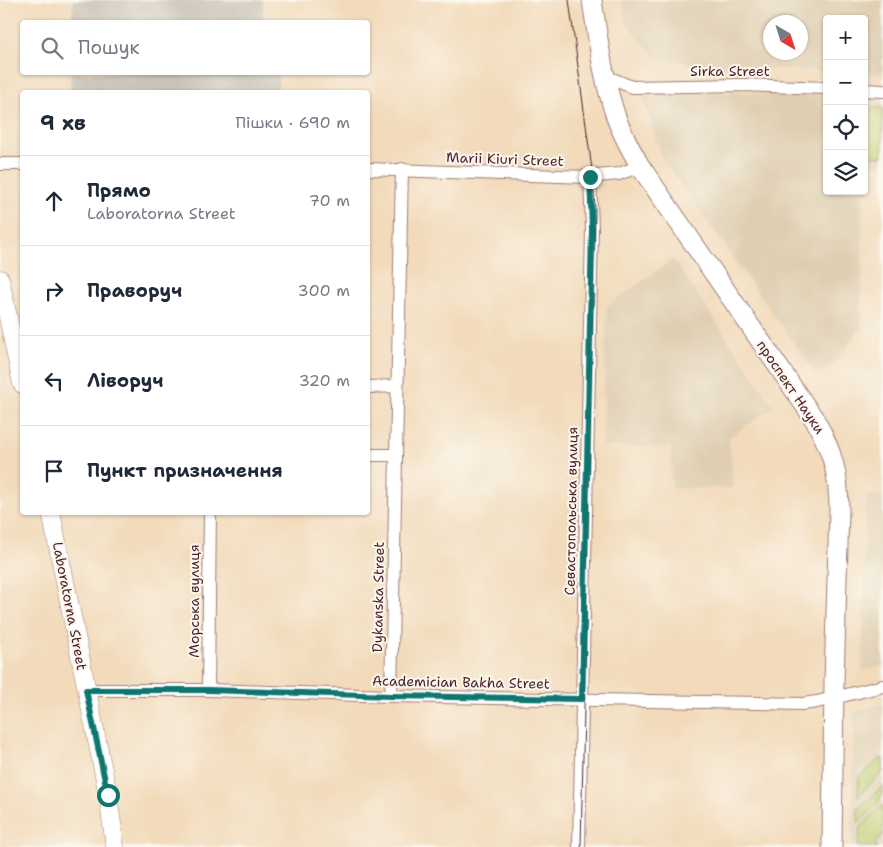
<!DOCTYPE html>
<html lang="uk">
<head>
<meta charset="utf-8">
<style>
	:root { --surface:#fff; --page:#f2f2f3; --text:#1f2937; --muted:#747a83; --line:#e0e1e3 }
	body { margin:0; font-family:"Shantell Sans",sans-serif; background:var(--page); color:var(--text) }
	.controls { position:absolute; right:15px; top:15px; display:grid; overflow:hidden; border-radius:5px; box-shadow:0 1px 4px #0004 }
	.controls button { width:45px; height:45px; display:grid; place-items:center; padding:0; border:0; border-bottom:1px solid var(--line); background:var(--surface); color:var(--text); font:25px sans-serif }
	.compass { position:absolute; left:763px; top:15px; width:45px; height:45px; border-radius:50%; background:var(--surface); box-shadow:0 1px 4px #0004; rotate:141deg }
	.stop { position:absolute; width:15px; height:15px; margin:-11px; border:4px solid #0f766e; border-radius:50%; background:#fff }
	.stop.end { background:#0f766e; border-color:#fff; box-shadow:0 1px 5px #0008 }
	.list { margin:0; padding:0; list-style:none }
	h2 { display:flex; justify-content:space-between; align-items:center; height:65px; margin:0; padding:0 20px; font-size:21px }
	h2 small { font-size:16px; font-weight:400; color:var(--muted) }
	.list li { display:grid; grid-template-columns:32px 1fr auto; gap:15px; align-items:center; box-sizing:border-box; height:90px; padding:0 20px; border-top:1px solid var(--line) }
	.list b { display:block; font-size:19px; white-space:nowrap }
	.list p { margin:0; font-size:16px; white-space:nowrap; color:var(--muted) }
	.list em { font-size:16px; font-style:normal; color:var(--muted) }
	.icon { flex:none; width:28px; height:28px; fill:none; stroke:currentColor; stroke-width:2; stroke-linecap:round; stroke-linejoin:round }
	.map { position:relative; flex:none; width:883px; height:847px; overflow:hidden }
	.search { position:absolute; background:var(--surface); box-shadow:0 1px 4px #0004; left:20px; top:20px; width:350px; height:55px; display:flex; align-items:center; gap:12px; box-sizing:border-box; padding:0 18px; border-radius:5px; color:var(--muted); font-size:19px }
	.panel { position:absolute; background:var(--surface); box-shadow:0 1px 4px #0004; left:20px; top:90px; width:350px; height:425px; border-radius:5px }
	.map>svg:first-child { display:block }
</style>
</head>
<body>
<div class="map">
<svg width="883" height="847" viewBox="0 0 883 847">
	<rect width="100%" height="100%" fill="#fbf7ec"/>
	<filter id="ink" filterUnits="userSpaceOnUse"><feTurbulence type="fractalNoise" baseFrequency=".02" numOctaves="2"/><feDisplacementMap in="SourceGraphic" scale="10" xChannelSelector="R" yChannelSelector="G"/><feConvolveMatrix kernelMatrix="1 2 1 2 8 2 1 2 1" color-interpolation-filters="sRGB"/></filter>
	<filter id="wash" filterUnits="userSpaceOnUse"><feTurbulence type="fractalNoise" baseFrequency=".0096" numOctaves="4" result="noise"/><feDisplacementMap in="SourceGraphic" scale="20" xChannelSelector="R" yChannelSelector="G"/><feGaussianBlur stdDeviation="1.12" result="paint"/><feColorMatrix in="noise" values="0 0 0 0 0 0 0 0 0 0 0 0 0 0 0 0 0 1.4 0 .05"/><feComposite in="paint" operator="in"/></filter>
	<g filter="url(#wash)">
		<rect width="100%" height="100%" fill="#f2daba"/>
		<g fill="#dfceb1" fill-rule="evenodd">
			<path d="M622,0H883V74L864,73V19H827V71L703,66L655,56L625,22ZM800,22V52H770V22Z"/>
			<polygon points="641,91 827,93 827,191 863,191 861,328 833,365 816,374 661,156"/>
			<rect x="864" y="94" width="19" height="70"/>
			<polygon points="673,259 774,407 728,438 731,456 733,488 672,488 671,447 602,446 607,306"/>
			<polygon points="866,495 883,496 883,665 862,671"/>
			<polygon points="883,704 883,847 852,847 854,712"/>
		</g>
		<g fill="#c9c3b8">
			<polygon points="73,0 263,0 263,22 72,22"/>
			<polygon points="71,73 278,73 278,92 70,92"/>
		</g>
		<g fill="#bccc6f" stroke="#83764d">
			<rect x="864" y="108" width="19" height="48"/>
			<polygon points="880,759 883,759 883,772 858,796 859,777"/>
			<polygon points="883,786 883,794 880,797 878,804 858,823 858,809"/>
			<polygon points="881,806 883,806 883,835 875,843 877,847 858,847 860,828"/>
		</g>
	</g>
	<g filter="url(#ink)">
		<g fill="none" stroke-linecap="round" stroke-linejoin="round">
			<defs>
				<g id="street">
					<polyline points="605,76 632,87 742,85 827,88"/>
					<polyline points="864,90 883,91"/>
					<polyline points="0,164 22,164"/>
					<polyline points="368,169 587,177 619,174 640,166"/>
					<polyline points="368,387 397,386"/>
					<polyline points="368,455 395,455"/>
					<polyline points="86,690 208,690 391,696 803,704 817,702 883,686"/>
					<polyline points="208,690 210,512"/>
					<polyline points="391,696 402,169"/>
					<polyline points="579,847 592,229 590,177"/>
				</g>
				<g id="secondary">
					<polyline points="0,279 22,384"/>
					<polyline points="51,512 108,795 115,847"/>
				</g>
				<path id="primary" d="M592,0C598,39 603,79 616,117C622,134 631,150 640,166L815,420C833,452 839,475 839,511L834,682L832,847"/>
			</defs>
			<use href="#street" stroke="#9e7c72" stroke-width="14"/>
			<use href="#secondary" stroke="#9e7c72" stroke-width="19"/>
			<use href="#primary" stroke="#9e7c72" stroke-width="21"/>
			<use href="#street" stroke="#fff" stroke-width="12"/>
			<use href="#secondary" stroke="#fff" stroke-width="18"/>
			<use href="#primary" stroke="#fff" stroke-width="19"/>
			<polyline stroke="#4a1f2b" stroke-width="1" points="569,0 593,177 595,208 581,847"/>
		</g>
	</g>
	<g fill="none" stroke-linecap="round" stroke-linejoin="round" filter="url(#ink)">
		<polyline stroke="#0f766e" stroke-width="6" points="108,795 86,690 208,690 391,696 582,699 592,229 590,177"/>
	</g>
	<g text-anchor="middle" dominant-baseline="central" stroke-width="4" stroke-linejoin="round" paint-order="stroke">
		<g font-size="14" fill="#4a1f2b" stroke="#fbf7ec">
			<text x="730" y="71">Sirka Street</text>
			<text transform="translate(505 159) rotate(2)">Marii Kiuri Street</text>
			<text transform="translate(791 387) rotate(56)">проспект Науки</text>
			<text transform="translate(571 511) rotate(-89)">Севастопольська вулиця</text>
			<text transform="translate(378 597) rotate(-89)">Dykanska Street</text>
			<text transform="translate(194 601) rotate(-90)">Морська вулиця</text>
			<text transform="translate(70 606) rotate(79)">Laboratorna Street</text>
			<text transform="translate(461 682) rotate(1)">Academician Bakha Street</text>
		</g>
	</g>
</svg>
<div class="controls">
<button>+</button>
<button>−</button>
<button><svg class="icon" aria-label="locate" viewBox="0 0 24 24"><circle cx="12" cy="12" r="6"/><path d="M12 2v4M12 18v4M2 12h4M18 12h4"/></svg></button>
<button><svg class="icon" aria-label="layers" viewBox="0 0 24 24"><path d="M12 4l9 5-9 5-9-5zM3 14l9 5 9-5"/></svg></button>
</div>
<svg class="compass" viewBox="-18 -18 36 36"><path d="M0-13l5 13h-10z" fill="#e53935"/><path d="M0 13l5-13h-10z" fill="#747a83"/></svg>
<div class="stop" style="left:108px;top:795px"></div>
<div class="stop end" style="left:590px;top:177px"></div>
<div class="search"><svg class="icon" aria-label="search" viewBox="0 0 24 24"><circle cx="10" cy="10" r="6"/><path d="M15 15l6 6"/></svg>Пошук</div>
<section class="panel">
<h2>9 хв<small>Пішки · 690 m</small></h2>
<ul class="list">
<li><svg class="icon" aria-label="ahead" viewBox="0 0 24 24"><path d="M12 20V5M6 11l6-6 6 6"/></svg><div><b>Прямо</b><p>Laboratorna Street</p></div><em>70 m</em></li>
<li><svg class="icon" aria-label="right" viewBox="0 0 24 24"><path d="M7 20v-9h11M14 6l5 5-5 5"/></svg><div><b>Праворуч</b></div><em>300 m</em></li>
<li><svg class="icon" aria-label="left" viewBox="0 0 24 24"><path d="M17 20v-9H6M10 6l-5 5 5 5"/></svg><div><b>Ліворуч</b></div><em>320 m</em></li>
<li><svg class="icon" aria-label="arrive" viewBox="0 0 24 24"><path d="M6 21V4h12l-3 4 3 4H6"/></svg><div><b>Пункт призначення</b></div></li>
</ul>
</section>
</div>
</body>
</html>
